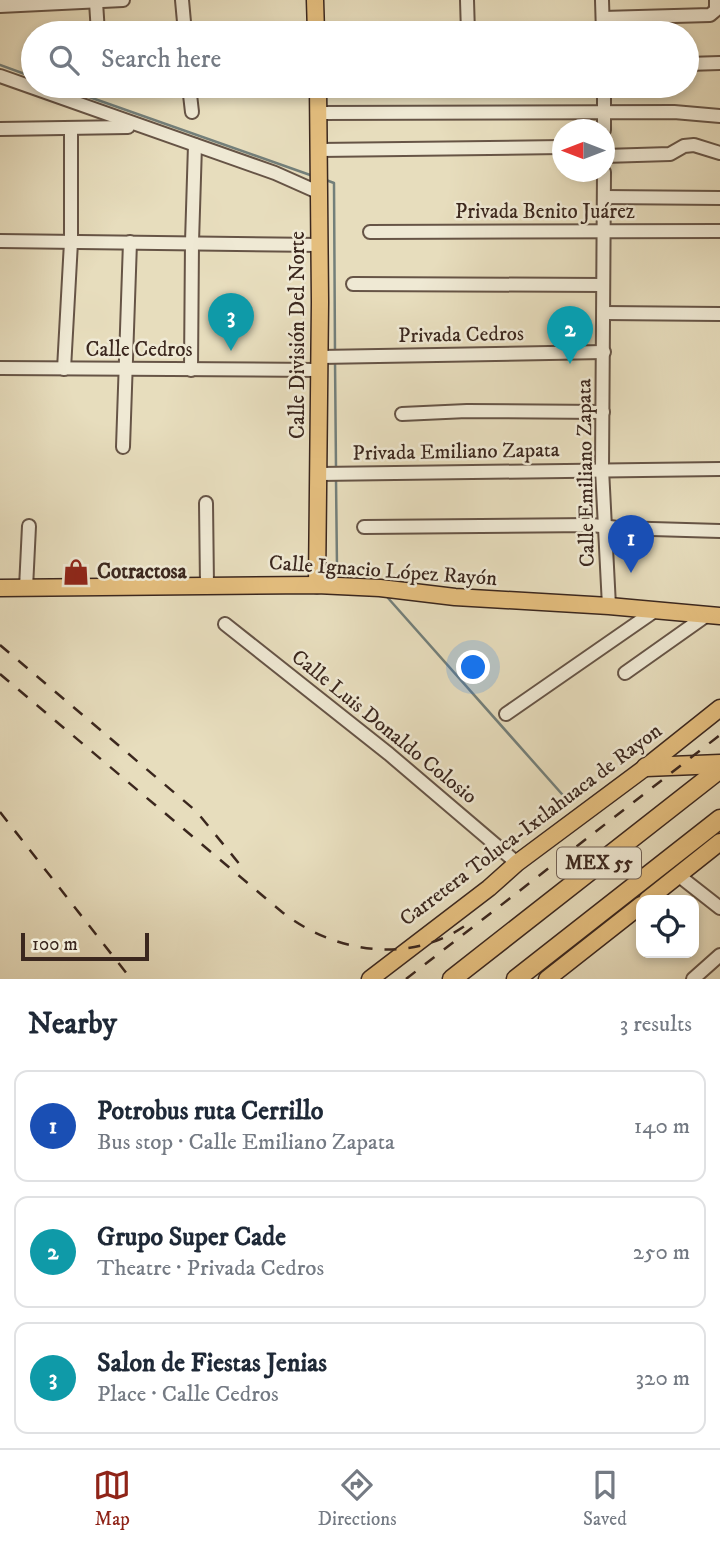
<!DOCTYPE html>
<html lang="en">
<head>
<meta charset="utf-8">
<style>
	:root { --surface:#fff; --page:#f6f6f7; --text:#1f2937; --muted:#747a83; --line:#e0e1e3; --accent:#8f2418 }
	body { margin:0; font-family:"IM FELL DW Pica",serif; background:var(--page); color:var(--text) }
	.controls { position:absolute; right:21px; bottom:21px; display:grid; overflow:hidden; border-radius:14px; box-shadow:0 4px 10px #0003 }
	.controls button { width:63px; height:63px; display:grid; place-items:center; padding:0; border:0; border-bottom:2px solid var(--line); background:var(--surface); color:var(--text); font:35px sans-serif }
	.compass { position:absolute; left:552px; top:119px; width:63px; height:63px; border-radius:50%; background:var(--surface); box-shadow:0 4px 10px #0003; rotate:270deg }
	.scale { position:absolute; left:21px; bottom:18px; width:128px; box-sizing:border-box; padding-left:7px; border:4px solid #3b271e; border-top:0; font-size:19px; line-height:24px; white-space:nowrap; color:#3b271e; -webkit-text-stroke:5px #efe9d4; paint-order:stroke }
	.you { position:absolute; left:474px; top:668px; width:24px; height:24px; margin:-18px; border:5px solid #fff; border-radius:50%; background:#1a73e8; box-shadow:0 0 0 10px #1a73e833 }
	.badge { display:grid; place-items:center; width:46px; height:46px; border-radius:50%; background:var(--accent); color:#fff; font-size:23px; font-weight:700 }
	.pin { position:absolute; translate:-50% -58px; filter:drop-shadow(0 2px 4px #0008) }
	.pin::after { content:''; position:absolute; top:37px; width:24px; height:21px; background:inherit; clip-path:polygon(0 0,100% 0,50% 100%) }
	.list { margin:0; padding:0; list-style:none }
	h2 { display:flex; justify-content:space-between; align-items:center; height:91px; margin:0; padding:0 28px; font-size:30px }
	h2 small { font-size:23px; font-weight:400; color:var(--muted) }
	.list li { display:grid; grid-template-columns:46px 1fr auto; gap:21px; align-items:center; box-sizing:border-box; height:112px; margin:0 14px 14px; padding:0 14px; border:2px solid var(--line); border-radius:14px }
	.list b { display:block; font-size:26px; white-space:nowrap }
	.list p { margin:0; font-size:23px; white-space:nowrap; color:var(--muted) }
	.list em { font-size:23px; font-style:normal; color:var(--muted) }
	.icon { flex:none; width:38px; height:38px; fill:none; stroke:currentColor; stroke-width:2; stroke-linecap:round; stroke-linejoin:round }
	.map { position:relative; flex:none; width:720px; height:979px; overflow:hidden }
	.search { position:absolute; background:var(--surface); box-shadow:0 4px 10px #0003; left:21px; right:21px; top:21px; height:77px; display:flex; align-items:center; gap:18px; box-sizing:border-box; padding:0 24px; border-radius:38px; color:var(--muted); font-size:26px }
	.sheet { height:469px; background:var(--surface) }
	nav { display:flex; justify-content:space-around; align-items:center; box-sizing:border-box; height:98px; border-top:2px solid var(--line); background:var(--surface); font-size:19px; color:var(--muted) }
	nav a { display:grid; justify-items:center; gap:4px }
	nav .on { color:var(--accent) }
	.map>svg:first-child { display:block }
</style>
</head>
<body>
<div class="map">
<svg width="720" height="979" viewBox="0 0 720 979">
	<rect width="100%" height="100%" fill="#e7ddbd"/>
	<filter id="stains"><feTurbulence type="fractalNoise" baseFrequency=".00286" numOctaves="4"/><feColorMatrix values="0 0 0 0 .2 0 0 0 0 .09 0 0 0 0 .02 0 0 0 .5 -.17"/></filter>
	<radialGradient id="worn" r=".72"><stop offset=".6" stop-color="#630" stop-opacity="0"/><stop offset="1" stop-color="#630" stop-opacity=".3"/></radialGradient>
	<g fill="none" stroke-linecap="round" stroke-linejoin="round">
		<g stroke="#737f7a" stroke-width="2.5">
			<polyline points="0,65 33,77"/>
			<polyline points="58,86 313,176"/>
			<polyline points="326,180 334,183 335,353"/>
			<polyline points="335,360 336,469"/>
			<polyline points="336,479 337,567 366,577"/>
			<polyline points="388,598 569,802"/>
		</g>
		<defs>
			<g id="minor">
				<polyline points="182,0 185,33"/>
				<polyline points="467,0 468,33"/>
				<polyline points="602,0 603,33"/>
				<polyline points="96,2 98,33"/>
				<polyline points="0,6 123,0"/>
				<polyline points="603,18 710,15 716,10 716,0"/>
				<polyline points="687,64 720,63"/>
				<polyline points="0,76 275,173 320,193"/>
				<polyline points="189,86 192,112"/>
				<polyline points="318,113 674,112 720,116"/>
				<polyline points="0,129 128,127"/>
				<polyline points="604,130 604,86"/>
				<polyline points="319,150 562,147"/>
				<polyline points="604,156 670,154 684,146 694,145 720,153"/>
				<polyline points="604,172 602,469 609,606"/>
				<polyline points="604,197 720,198"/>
				<polyline points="370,232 720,231"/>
				<polyline points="0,241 320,245"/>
				<polyline points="353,284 603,285"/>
				<polyline points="604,313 720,314"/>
				<polyline points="320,357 604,352"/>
				<polyline points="0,368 319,370"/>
				<polyline points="64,369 71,242 71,130"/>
				<polyline points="191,370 192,242 195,145"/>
				<polyline points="402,414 467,411 603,412"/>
				<polyline points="123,447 130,242"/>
				<polyline points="319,474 720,469"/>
				<polyline points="206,503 207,585"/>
				<polyline points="364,527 592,525 618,528 720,531"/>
				<polyline points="26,588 29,526"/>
				<polyline points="225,624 389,754 517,863"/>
				<polyline points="625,673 707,615"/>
				<polyline points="506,714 656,610"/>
				<polyline points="678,875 720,908"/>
				<polyline points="693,979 720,955"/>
			</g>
			<g id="major">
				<polyline points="315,0 316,33"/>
				<polyline points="317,585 320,302 318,86"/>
				<polyline points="0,588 317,585 380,588 455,597 609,606 720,616"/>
				<polyline points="647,900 720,842"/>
				<polyline points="370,979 489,888 517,863 646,767 720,708"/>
				<polyline points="547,979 641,905"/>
			</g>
			<g id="highway">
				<polyline points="646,767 720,764"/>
				<polyline points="452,979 720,769"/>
				<polyline points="516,979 720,819"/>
			</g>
		</defs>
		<use href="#minor" stroke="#665446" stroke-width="16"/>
		<use href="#major" stroke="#3b271e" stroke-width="19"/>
		<use href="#highway" stroke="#3b271e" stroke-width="21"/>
		<use href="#minor" stroke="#efe9d4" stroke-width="12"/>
		<use href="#major" stroke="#e4be7e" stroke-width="16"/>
		<use href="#highway" stroke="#e4be7e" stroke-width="18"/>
		<g stroke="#3b271e" stroke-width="2.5" stroke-dasharray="12 12" stroke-linecap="butt">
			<polyline points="0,645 196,811 246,872"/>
			<path d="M0,674L282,912C336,954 412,965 469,923"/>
			<polyline points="0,812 131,979"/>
			<polyline points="406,979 720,735"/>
		</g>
	</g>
	<defs>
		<symbol id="shop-bare" viewBox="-9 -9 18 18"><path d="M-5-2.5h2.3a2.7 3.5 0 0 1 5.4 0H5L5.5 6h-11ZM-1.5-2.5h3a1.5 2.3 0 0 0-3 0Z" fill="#8f2418" stroke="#efe9d4" stroke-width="2.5" paint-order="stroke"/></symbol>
	</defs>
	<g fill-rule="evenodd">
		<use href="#shop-bare" x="57" y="553" width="38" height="38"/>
	</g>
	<g text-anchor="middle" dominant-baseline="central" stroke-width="5" stroke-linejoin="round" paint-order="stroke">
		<rect fill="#efe9d4" stroke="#716155" stroke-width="2" x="557" y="847.5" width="84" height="31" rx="5"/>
		<g font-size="19" font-weight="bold" fill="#3b271e">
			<text x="599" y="863">MEX 55</text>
		</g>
		<g font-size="21" fill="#3b271e" stroke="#efe9d4">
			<text x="545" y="212">Privada Benito Juárez</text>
			<text transform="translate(298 335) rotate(-90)">Calle División Del Norte</text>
			<text transform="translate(461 335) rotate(-1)">Privada Cedros</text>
			<text x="139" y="350">Calle Cedros</text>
			<text transform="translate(456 452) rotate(-1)">Privada Emiliano Zapata</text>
			<text transform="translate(586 473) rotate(-91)">Calle Emiliano Zapata</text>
			<text transform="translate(383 571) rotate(4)">Calle Ignacio López Rayón</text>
			<text transform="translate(384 727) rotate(39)">Calle Luis Donaldo Colosio</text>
			<text transform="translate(531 825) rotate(-37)">Carretera Toluca-Ixtlahuaca de Rayon</text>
		</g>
		<g font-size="21" font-weight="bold" fill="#3b271e" stroke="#efe9d4" text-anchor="start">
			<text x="97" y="572">Cotractosa</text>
		</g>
	</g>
	<rect width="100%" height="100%" filter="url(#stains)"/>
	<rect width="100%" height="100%" fill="url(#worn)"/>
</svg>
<div class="controls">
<button><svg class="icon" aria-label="locate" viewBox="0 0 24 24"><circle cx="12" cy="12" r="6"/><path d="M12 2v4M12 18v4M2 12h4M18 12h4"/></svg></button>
</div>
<svg class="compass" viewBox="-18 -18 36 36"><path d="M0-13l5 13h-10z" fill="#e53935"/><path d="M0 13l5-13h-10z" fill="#747a83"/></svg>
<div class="scale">100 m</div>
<div class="you"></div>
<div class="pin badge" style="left:631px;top:573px;background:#1a4fb4">1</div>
<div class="pin badge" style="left:570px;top:364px;background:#0f9aa8">2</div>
<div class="pin badge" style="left:231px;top:351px;background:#0f9aa8">3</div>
<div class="search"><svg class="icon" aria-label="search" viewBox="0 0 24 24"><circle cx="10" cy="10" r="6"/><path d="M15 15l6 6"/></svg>Search here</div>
</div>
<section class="sheet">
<h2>Nearby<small>3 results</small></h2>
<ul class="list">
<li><span class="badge" style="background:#1a4fb4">1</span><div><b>Potrobus ruta Cerrillo</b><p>Bus stop · Calle Emiliano Zapata</p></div><em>140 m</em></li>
<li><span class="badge" style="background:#0f9aa8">2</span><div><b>Grupo Super Cade</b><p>Theatre · Privada Cedros</p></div><em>250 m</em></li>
<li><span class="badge" style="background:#0f9aa8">3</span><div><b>Salon de Fiestas Jenias</b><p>Place · Calle Cedros</p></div><em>320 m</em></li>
</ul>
</section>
<nav>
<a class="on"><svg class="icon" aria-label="map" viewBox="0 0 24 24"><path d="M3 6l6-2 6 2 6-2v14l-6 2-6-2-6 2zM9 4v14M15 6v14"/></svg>Map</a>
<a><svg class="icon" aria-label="directions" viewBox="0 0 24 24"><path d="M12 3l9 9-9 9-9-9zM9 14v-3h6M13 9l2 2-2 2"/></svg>Directions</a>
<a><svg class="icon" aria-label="saved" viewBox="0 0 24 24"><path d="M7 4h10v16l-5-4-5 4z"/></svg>Saved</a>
</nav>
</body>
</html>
